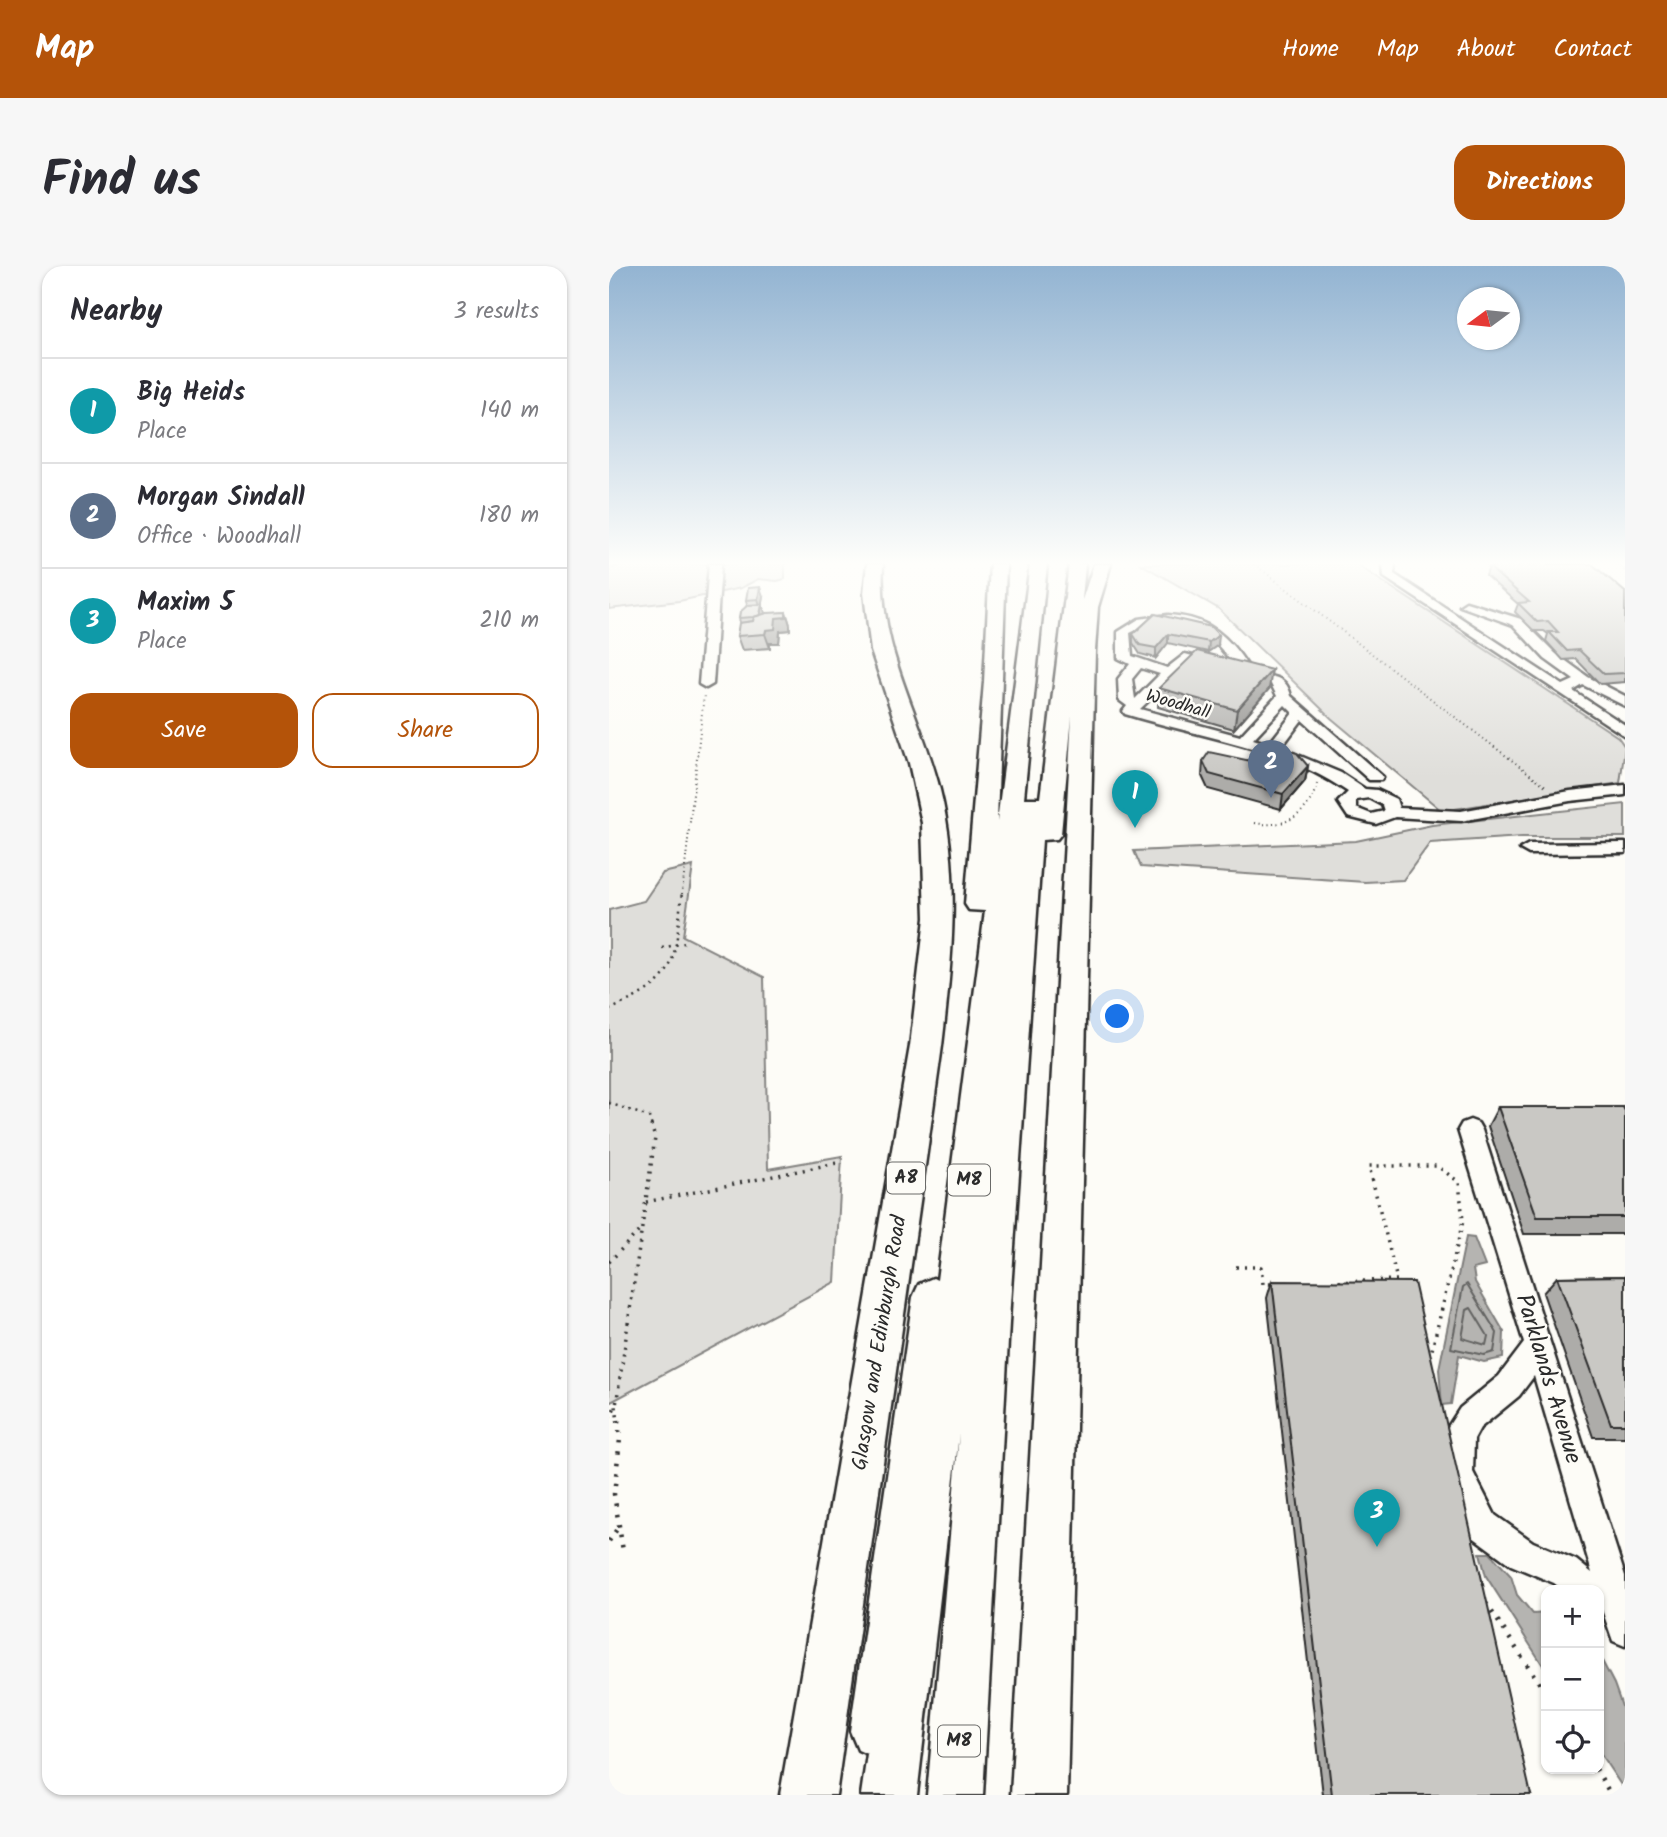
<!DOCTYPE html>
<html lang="en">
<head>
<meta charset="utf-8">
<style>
	:root { --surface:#fff; --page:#f7f7f7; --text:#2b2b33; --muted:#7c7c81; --line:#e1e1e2; --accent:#b45309 }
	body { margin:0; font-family:Kalam,sans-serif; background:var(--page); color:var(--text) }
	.controls { position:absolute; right:21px; bottom:21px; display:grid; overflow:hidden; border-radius:14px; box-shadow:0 2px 5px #0004 }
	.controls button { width:63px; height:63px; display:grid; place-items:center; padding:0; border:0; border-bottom:2px solid var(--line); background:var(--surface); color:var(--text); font:35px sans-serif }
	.compass { position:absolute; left:848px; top:21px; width:63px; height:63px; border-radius:50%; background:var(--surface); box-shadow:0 2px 5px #0004; rotate:255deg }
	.you { position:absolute; left:509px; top:751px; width:24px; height:24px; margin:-18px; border:5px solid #fff; border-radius:50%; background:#1a73e8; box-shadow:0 0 0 10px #1a73e833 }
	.badge { display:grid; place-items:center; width:46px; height:46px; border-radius:50%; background:var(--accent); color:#fff; font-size:23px; font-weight:700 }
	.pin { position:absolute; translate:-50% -58px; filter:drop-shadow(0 2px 4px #0008) }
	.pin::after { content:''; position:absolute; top:37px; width:24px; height:21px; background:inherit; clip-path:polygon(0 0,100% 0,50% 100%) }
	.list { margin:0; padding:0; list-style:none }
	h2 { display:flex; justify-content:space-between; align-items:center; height:91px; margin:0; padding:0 28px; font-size:30px }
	h2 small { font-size:23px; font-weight:400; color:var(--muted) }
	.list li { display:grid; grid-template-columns:46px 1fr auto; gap:21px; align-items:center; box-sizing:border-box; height:105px; padding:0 28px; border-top:2px solid var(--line) }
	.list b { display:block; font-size:26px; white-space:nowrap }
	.list p { margin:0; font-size:23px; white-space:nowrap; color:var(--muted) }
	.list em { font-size:23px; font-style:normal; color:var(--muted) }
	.actions { display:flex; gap:14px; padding:21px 28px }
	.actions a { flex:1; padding:16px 0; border:2px solid var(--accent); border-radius:21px; text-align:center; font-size:24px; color:var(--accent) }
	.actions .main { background:var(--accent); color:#fff }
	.icon { flex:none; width:38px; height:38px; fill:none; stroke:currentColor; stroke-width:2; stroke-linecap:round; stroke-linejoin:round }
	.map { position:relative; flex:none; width:1016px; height:1529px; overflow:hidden; border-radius:21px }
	header { display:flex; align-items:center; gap:42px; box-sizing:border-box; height:98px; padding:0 35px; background:var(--accent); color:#fff }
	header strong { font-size:33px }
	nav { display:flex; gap:38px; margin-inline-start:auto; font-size:24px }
	.intro { display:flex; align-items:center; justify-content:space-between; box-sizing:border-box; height:168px; padding:0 42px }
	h1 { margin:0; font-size:49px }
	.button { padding:18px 32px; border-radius:21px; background:var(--accent); color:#fff; font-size:24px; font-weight:700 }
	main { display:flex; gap:42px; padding:0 42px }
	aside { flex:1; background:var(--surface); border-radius:21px; box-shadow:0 2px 5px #0004 }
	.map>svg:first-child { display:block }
</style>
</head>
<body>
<header>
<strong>Map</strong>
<nav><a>Home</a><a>Map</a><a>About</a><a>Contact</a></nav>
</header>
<div class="intro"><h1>Find us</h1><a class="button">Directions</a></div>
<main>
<aside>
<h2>Nearby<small>3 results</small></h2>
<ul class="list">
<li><span class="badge" style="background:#0f9aa8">1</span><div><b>Big Heids</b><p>Place</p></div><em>140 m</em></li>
<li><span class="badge" style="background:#5c6f8a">2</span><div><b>Morgan Sindall</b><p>Office · Woodhall</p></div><em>180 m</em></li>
<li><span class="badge" style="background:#0f9aa8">3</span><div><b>Maxim 5</b><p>Place</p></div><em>210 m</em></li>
</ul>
<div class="actions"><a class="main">Save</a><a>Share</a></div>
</aside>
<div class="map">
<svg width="1016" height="1529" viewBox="0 0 1016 1529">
	<rect width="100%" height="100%" fill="#fdfcf7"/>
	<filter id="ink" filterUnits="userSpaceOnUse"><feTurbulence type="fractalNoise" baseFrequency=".0143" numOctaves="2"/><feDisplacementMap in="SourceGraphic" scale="14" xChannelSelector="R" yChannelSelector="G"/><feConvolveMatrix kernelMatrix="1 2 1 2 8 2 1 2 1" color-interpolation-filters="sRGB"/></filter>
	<g filter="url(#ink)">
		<g fill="#dfdeda" stroke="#858482" stroke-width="2">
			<polygon points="19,298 176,298 176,313 168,315 149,313 132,322 70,335 0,343 0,301"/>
			<polygon points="532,298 747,298 1009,471 1016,481 1011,517 833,545 722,452 610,343"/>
			<polygon points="1016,538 1016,571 913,571 821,577 794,614 756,616 532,601 525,585 747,575 823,559"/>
			<polygon points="84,600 74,670 155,711 159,903 233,890 226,1016 0,1137 0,644 35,635 54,607"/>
		</g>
		<g fill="#b5b4b1" stroke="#7e7d7b" stroke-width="2">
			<polygon points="857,971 865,972 876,1000 864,1003 866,1016 895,1066 894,1092 875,1096 850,1089 842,1138 833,1139 830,1103"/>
			<polygon points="871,1287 881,1287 902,1310 908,1329 924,1348 937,1347 937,1404 877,1310"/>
			<polygon points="990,1389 1005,1418 1016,1449 1016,1525 990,1486"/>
		</g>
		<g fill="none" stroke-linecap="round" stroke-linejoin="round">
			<g stroke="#626261" stroke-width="2">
				<polygon points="858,1018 888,1067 885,1086 875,1089 842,1082 854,1021"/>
				<polygon points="862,1042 879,1070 877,1079 853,1072 858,1044"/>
			</g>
			<defs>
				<g id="minor">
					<polygon points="100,298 112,298 104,418 97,422 90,418"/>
					<polygon points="774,298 786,298 785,308 954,419 965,414 936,393 904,359 851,340 857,336 912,353 946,387 979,411 1016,430 1016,440 974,419 964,425 1016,459 1016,470 775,311"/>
					<path d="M559,349C592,351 611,362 631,389C635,394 639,403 645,405C661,413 677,407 682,430L774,511L772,514H760L693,454L672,482L732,507L756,523L768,524L787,533L790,542L852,545L961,525L1016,519V529L961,535L852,555L786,551L767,558L739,551L729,536L739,526C672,480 593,472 516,448L514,445L518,440L510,434L509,413L521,398L509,392V366L530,353ZM559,356C593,359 607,374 626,401L576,388L558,402L523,390L521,367L538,359ZM579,397L662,418L668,430L631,470L531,443ZM532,402L551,408L526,433L523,413ZM676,439L684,447L660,478L644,473ZM760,532L773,539L775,545L762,548L747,542V534Z"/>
					<polygon points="1016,577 1016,587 920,588 911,583 920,578"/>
					<path d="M861,854L869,857L873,864L1016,1310V1380L1004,1375L990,1335V1324H954L945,1317L902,1299L864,1271L834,1208L835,1169L840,1159L851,1142L890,1110L915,1077L849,864L853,857ZM925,1110L983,1307L967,1294L924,1276L886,1249L864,1206L865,1173L871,1162L910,1130Z"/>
				</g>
				<g id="highway">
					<path d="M258,298H274C269,384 311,445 331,524C352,608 343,695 333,780L227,1529H171L301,780L316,652L313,557L300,497L262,385L255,327Z"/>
					<polygon points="381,298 397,298 388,556 421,298 438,298 415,532 431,532 460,298 476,298 473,334 485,298 502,298 489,341 486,385 458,1529 402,1529 463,450 452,568 448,573 433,574 401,1039 374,1529 318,1529 350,1168 308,1529 252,1529 258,1488 249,1484 241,1465 304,1031 310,1018 324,1012 328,1014 376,645 360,644 356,638 375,416"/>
				</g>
			</defs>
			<use href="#minor" stroke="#2b2b2b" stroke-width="5"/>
			<use href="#highway" stroke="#2b2b2b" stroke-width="5"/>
			<g stroke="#2b2b2b" stroke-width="2" stroke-dasharray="1 3.5" stroke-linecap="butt">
				<polyline points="645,298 938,521"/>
				<polyline points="1008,298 1016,305"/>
				<polyline points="0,304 8,301 7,298"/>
				<path d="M646,557C677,563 700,548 708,518"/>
				<polyline points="73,628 95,429"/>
			</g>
			<g stroke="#2b2b2b" stroke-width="2.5" stroke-dasharray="2 5" stroke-linecap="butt">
				<polyline points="53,682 75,677"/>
				<path d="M0,744C72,712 64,700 73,626"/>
				<polyline points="0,837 40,851 43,861"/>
			</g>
			<g stroke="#2b2b2b" stroke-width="3.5" stroke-dasharray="2 6" stroke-linecap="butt">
				<polyline points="37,936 228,897"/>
				<polyline points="0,996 32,963"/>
				<polyline points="627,1001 652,1001 654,1018 663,1018"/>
				<polyline points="722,1016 788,1014 760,900 828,900 850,916 854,955 821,1092"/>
				<polyline points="0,1143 7,1140 9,1156"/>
				<polyline points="0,1151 7,1140 46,872 42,859"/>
			</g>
			<g stroke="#2b2b2b" stroke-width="4.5" stroke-dasharray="2.5 8" stroke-linecap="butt">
				<polyline points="9,1154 11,1173 5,1228 14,1285"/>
				<polyline points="0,1275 8,1263"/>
				<polyline points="877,1337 937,1427"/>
				<polyline points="987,1503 1002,1529"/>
			</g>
			<use href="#minor" fill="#fdfcf7" fill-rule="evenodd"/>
			<use href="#highway" fill="#fdfcf7" fill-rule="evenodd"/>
		</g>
		<g fill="#adaca9" stroke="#2b2b2b" stroke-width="2">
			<polygon points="880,301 1016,326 1016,416 991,418 967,393 954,394 937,375 939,368 935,365 925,365 906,346 909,338 877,310"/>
			<polygon points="154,330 152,338 155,348 177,346 181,359 181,364 171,365 170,377 161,377 161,382 133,384 128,370 131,357 130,352 138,339 137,334"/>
			<polygon points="546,348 609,379 599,386 559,377 547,392 531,388 524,377 524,368"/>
			<polygon points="550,422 660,423 625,463 549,441"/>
			<polygon points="594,495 651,497 699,500 696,515 672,543 599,523 593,510"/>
			<polygon points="889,841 1016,845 1016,968 915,968 879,860"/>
			<polygon points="1016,1010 1016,1171 984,1171 934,1027 948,1011"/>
			<polygon points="663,1015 922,1529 714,1529 658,1032"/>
		</g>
		<g fill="#8d8c89" stroke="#2b2b2b" stroke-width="2">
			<polygon points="151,321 154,330 152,342 149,333"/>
			<polygon points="153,338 156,347 153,360 151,351"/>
			<polygon points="177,346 181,359 181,364 171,365 170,377 161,377 161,382 156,368 157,364 167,352"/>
			<polygon points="559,368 559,377 547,392 547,382"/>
			<polygon points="610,369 609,379 599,386 600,376"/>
			<polygon points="663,404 660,423 625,463 628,444"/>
			<polygon points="699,500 696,515 672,543 674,528"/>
		</g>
		<g fill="#c9c8c4" stroke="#2b2b2b" stroke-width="2">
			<polygon points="932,298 983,298 1016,326 1016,407 995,408 970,384 958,385 940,366 949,366 939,355 928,356 909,337 920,336 880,301"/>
			<polygon points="151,321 149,333 137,334 139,322"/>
			<polygon points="153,338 151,349 145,351 130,352 131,346 139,339"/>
			<polygon points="177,346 177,351 167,352 166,363 157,364 156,368 128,370 130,357 144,355 145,351 158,347"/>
			<polygon points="546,348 602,361 610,369 600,376 559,368 547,382 531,379 524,368"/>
			<polygon points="588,385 663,404 628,444 550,422"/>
			<polygon points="666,480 688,487 699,500 674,528 600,508 594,495 600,486 651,497"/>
			<polygon points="889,841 1014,841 1016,845 1016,951 928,951"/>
			<polygon points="1016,1010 1016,1158 1002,1158 948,1011"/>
			<polygon points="663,1015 805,1016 922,1529 723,1529"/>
		</g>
	</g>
	<linearGradient id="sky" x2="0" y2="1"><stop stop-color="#93b4d2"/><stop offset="0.58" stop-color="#fefefb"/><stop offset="1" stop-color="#fefefb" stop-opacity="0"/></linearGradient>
	<rect width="1016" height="512" fill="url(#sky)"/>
	<g text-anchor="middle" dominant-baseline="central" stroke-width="5" stroke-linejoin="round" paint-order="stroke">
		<g font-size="18" fill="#2b2b2b" stroke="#fdfcf7">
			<text transform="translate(569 439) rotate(16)">Woodhall</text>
		</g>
		<g fill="#fdfcf7" stroke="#6a6a68" stroke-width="2">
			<rect x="278" y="896.5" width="38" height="31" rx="5"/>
			<rect x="339" y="898.5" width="42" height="31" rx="5"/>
			<rect x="329" y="1459.5" width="42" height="31" rx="5"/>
		</g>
		<g font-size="19" font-weight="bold" fill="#2b2b2b">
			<text x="297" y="912">A8</text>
			<text x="360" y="914">M8</text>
			<text x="350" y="1475">M8</text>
		</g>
		<g font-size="21" fill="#2b2b2b" stroke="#fdfcf7">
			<text transform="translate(271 1077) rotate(-81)">Glasgow and Edinburgh Road</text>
		</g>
		<g font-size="24" fill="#2b2b2b" stroke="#fdfcf7">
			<text transform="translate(939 1113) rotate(73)">Parklands Avenue</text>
		</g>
	</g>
</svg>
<div class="controls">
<button>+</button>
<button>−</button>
<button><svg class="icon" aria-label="locate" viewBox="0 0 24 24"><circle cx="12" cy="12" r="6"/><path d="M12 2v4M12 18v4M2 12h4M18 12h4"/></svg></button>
</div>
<svg class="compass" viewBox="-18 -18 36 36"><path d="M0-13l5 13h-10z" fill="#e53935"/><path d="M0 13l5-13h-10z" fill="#7c7c81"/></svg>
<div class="you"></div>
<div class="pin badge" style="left:526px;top:562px;background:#0f9aa8">1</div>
<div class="pin badge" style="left:662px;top:532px;background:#5c6f8a">2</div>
<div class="pin badge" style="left:768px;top:1281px;background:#0f9aa8">3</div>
</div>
</main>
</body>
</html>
